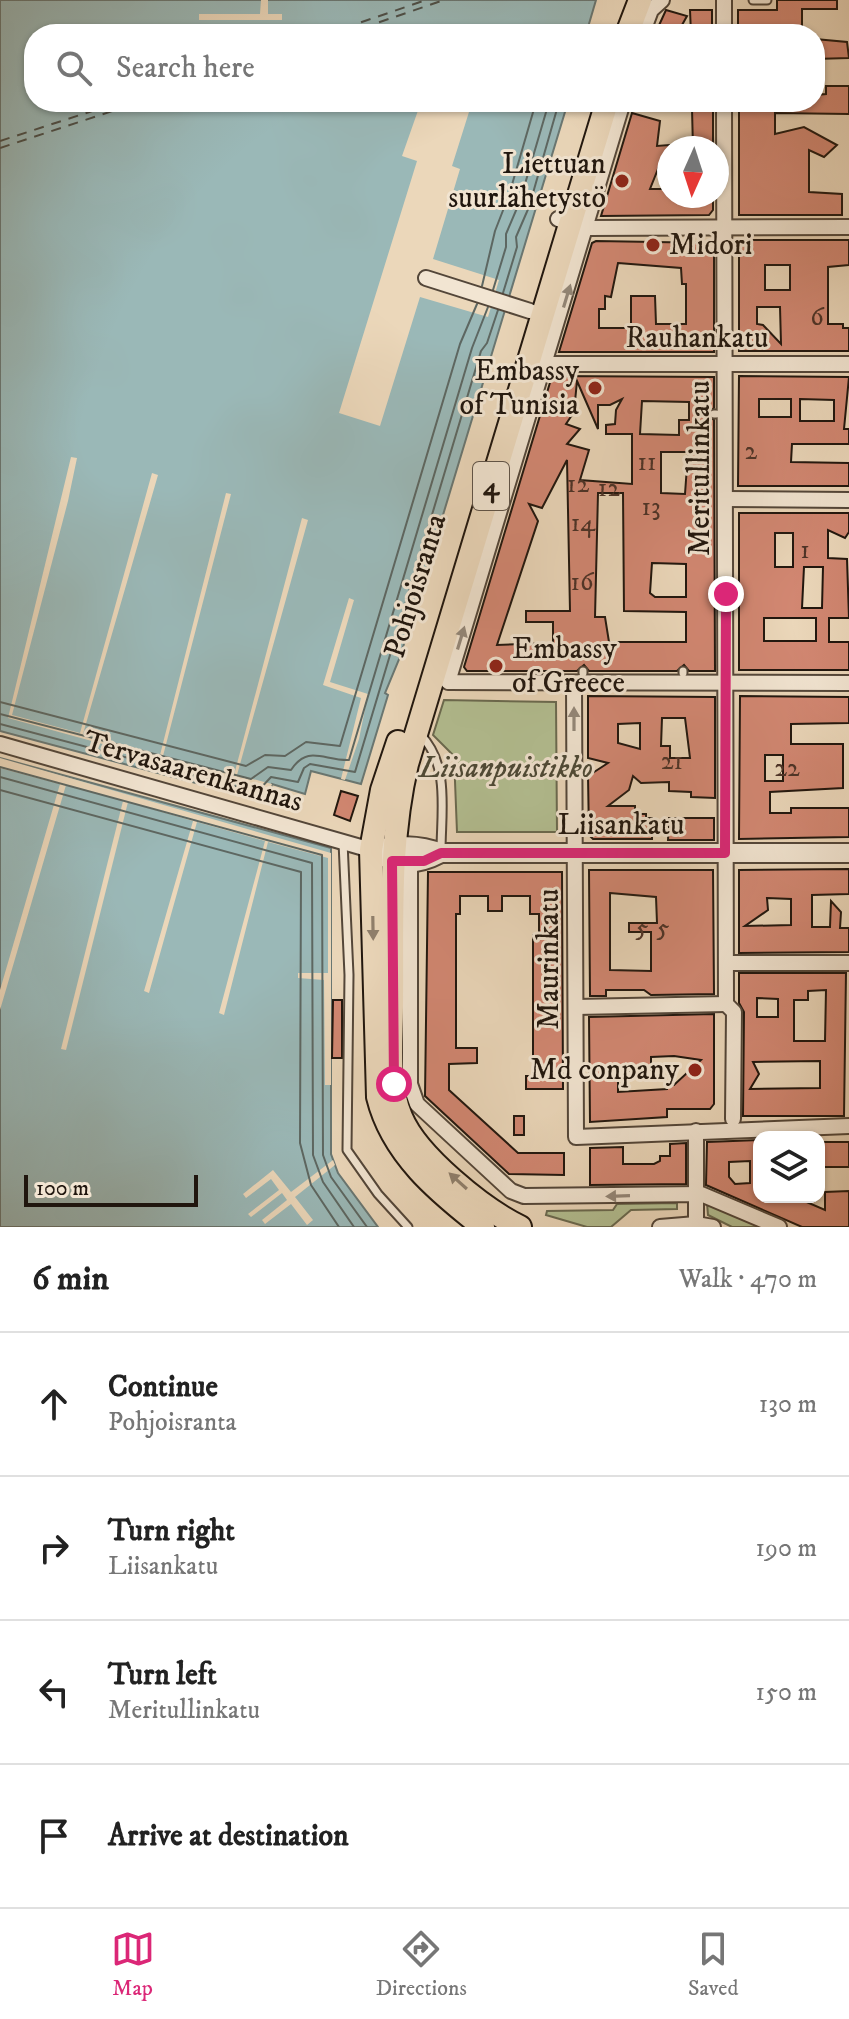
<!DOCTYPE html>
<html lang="en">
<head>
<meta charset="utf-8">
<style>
	:root { --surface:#fff; --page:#f6f6f6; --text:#222; --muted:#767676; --line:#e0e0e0; --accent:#db2777 }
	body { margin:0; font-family:"IM FELL DW Pica",serif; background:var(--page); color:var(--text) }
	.controls { position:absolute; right:24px; bottom:24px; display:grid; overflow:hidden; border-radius:16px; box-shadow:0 2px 6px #0004 }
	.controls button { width:72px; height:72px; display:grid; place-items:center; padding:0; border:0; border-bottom:2px solid var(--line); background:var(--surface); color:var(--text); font:40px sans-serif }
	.compass { position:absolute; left:657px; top:136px; width:72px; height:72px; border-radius:50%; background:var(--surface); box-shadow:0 2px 6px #0004; rotate:183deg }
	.scale { position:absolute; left:24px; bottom:20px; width:174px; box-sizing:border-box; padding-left:8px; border:4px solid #20160e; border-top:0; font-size:22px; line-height:28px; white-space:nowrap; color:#20160e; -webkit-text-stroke:6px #f2e5d2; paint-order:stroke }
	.stop { position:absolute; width:24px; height:24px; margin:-18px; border:6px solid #db2777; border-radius:50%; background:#fff }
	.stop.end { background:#db2777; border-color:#fff; box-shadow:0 2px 8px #0008 }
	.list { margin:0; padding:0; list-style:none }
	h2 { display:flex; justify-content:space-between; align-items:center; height:104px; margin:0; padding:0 32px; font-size:34px }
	h2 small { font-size:26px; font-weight:400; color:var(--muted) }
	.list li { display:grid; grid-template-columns:52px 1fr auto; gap:24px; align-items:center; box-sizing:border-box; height:144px; padding:0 32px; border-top:2px solid var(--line) }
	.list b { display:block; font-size:30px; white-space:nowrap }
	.list p { margin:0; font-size:26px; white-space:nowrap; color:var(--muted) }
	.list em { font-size:26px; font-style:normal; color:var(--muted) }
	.icon { flex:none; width:44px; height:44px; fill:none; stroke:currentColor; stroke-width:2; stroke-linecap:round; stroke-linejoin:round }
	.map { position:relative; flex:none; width:849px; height:1227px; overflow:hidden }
	.search { position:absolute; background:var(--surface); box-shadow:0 2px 6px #0004; left:24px; right:24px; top:24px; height:88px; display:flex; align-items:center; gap:20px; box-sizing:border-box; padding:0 28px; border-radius:32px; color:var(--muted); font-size:30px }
	.sheet { height:680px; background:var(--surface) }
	nav { display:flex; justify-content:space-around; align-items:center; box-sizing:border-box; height:112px; border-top:2px solid var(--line); background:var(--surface); font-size:22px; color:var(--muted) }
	nav a { display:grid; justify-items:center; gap:4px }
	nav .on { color:var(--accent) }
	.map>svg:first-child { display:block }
</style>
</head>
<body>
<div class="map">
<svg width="849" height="1227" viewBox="0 0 849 1227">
	<rect width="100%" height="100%" fill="#ebd7ba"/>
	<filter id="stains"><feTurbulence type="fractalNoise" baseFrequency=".0025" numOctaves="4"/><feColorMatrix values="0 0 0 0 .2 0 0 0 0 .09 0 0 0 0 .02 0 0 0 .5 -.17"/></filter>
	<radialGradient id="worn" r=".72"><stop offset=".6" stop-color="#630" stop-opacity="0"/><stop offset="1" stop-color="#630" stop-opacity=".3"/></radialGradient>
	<g fill="#b3bf92" stroke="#6a6a50" stroke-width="2">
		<polygon points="444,700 556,702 557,832 457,832 454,756 433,735"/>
		<polygon points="677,1203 677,1209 631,1210 611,1227 587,1227 546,1215 547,1211 613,1210 617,1204"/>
		<polygon points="707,1203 765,1227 732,1227 708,1215"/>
	</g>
	<g fill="#9ab8b7" stroke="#697773" stroke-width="2">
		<polygon points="0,0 596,0 586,34 34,34 34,102 568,102 400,657 385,693 388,695 361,784 311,771 305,794 272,784 267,802 0,731"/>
		<polygon points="0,758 331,848 331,1154 338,1173 378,1227 0,1227"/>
	</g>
	<g fill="#ebd7ba">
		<polygon points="261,0 268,0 268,14 282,14 282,20 199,20 199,14 260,14"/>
		<polygon points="421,102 436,102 469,112 452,166 460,169 433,259 499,280 488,317 420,297 380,426 339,413 417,161 402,156"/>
		<polygon points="71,457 77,458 68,501 12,715 80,733 152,473 158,475 83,734 160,755 226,493 231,494 163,756 234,775 302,518 308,520 237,775 272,784 270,790 8,718"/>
		<polygon points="349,598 354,600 330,682 368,694 359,739 345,780 341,779 361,698 323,685"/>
		<polygon points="0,758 331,853 331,1085 325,1085 324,980 298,978 298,973 328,973 328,858 268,842 224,1015 219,1013 265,841 197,822 149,993 144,991 193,821 128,802 66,1050 61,1049 123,801 66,785 0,1010 0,990 60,784 0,768"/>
		<polygon points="333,1160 335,1165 295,1197 313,1220 307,1225 291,1204 265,1224 262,1220 287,1200 282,1193 251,1217 248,1214 279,1190 271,1179 246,1198 243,1194 273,1170 291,1192"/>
	</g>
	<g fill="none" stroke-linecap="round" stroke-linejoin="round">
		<g stroke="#5d6762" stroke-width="2">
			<polyline points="482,286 495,231 509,195 536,102"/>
			<polyline points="493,290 506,247 506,234 520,201 549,102"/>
			<polyline points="503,293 517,247 516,237 529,207 559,102"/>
			<polyline points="0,702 246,766 265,755 285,756 306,742 340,746 460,344 477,304"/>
			<path d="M0,714L251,779L268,767L291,770C308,744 324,761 349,760L472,348L488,307"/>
			<polyline points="0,724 257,792 271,777 298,782 304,768 310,764 355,772 481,351 487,343 498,310"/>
			<polyline points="0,767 322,855 323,1155 331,1177 367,1227"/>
			<polyline points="0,777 312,863 313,1155 323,1182 354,1227"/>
			<polyline points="0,790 301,872 300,1143 311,1185 339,1227"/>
		</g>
		<g stroke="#4b4f49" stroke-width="2" stroke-dasharray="10 8" stroke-linecap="butt">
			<polyline points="327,34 426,0"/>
			<polyline points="345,34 444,0"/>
			<polyline points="0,141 120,102"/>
			<polyline points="0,148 140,102"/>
		</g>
	</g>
	<g fill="#d28772" stroke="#20160e" stroke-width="2" fill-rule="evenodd">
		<polygon points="777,0 837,0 837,9 802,9 802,34 738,34 738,10 777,10"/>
		<polygon points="666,10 687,16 677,34 655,34"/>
		<polygon points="690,10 712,10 712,34 691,34"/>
		<polygon points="815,39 847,42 849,58 815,59"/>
		<polygon points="826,86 849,86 849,114 775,113 775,134 804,127 837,145 824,157 809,150 809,192 842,194 842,215 739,215 739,102 815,102 815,95 826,94"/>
		<polygon points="688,102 713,102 713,148 693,148 692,109"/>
		<polygon points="632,113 660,121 657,146 669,145 669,159 662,159 650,189 669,189 669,196 713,196 713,210 709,215 601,216"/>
		<path d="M739,240H849V265L828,267V324H843V328H849V351H739ZM765,265H790V290H765ZM757,307H780L781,344L763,325L757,324Z"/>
		<path d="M596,241L714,243V352H559L592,243ZM618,263L681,268L682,284H686V324H656L655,296H631V328H599V309H605V296L611,297Z"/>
		<path d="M552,376L714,377V408L708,415L714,420L715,671H689L684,665L677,671H589L584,665L577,671H467L464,667ZM577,381L598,429V405H610L622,399L616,410L615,424L606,425V434H632V484L580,480L589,450L567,444L580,429L566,424L574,412ZM642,401L689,402V420H679V435L640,434ZM661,452H688L685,494L661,493ZM567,460L570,611H526V622H553V643L497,645L538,521L529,504L542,508ZM598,493H623L624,611L686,612V642H609L605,617H595ZM652,563L686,564V597H655L650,593Z"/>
		<path d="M739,376L849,377L844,429H849V444H792L791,462L849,463V486H738ZM759,399H791V417H759ZM800,399L834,400V421H800Z"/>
		<path d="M739,513H849V532L845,538L828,530V558L847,559L849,618H829V642H849V670H739ZM775,533H793V567H775ZM804,567H823L822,608H802ZM764,618H816V641H764Z"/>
		<path d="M588,696L715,697V798L691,797V792L669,791V782L641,783L633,776L629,790L608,806H635V814H646V818H652V839H593L589,835L588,776L608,763L588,758ZM662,718H685L690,758H670V746H661ZM640,723V749L618,743V724Z"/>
		<path d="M740,696L849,697V723L791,724V744H843V788L770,792V813H791V808H849V837L739,839ZM765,755H783V781H765Z"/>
		<polygon points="341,791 358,796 350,821 334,815"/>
		<polygon points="669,818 714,818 714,840 668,840"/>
		<path d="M849,869V894L812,895V927H830L831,901L841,912L840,928H849V952L739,953V870ZM767,898L791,899V925L745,926L768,910Z"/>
		<path d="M589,870H713L714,994L651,995L644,990H606V996H590ZM610,893L656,897L657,923H629V932H651V971L610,970Z"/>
		<polygon points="428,872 562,872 563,1089 526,1089 526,1076 533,1076 533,935 539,935 539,914 530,914 530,896 502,896 502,911 488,911 488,896 460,896 460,914 456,914 456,1048 477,1048 477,1063 449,1064 449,1090 518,1153 564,1153 564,1175 509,1174 425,1096"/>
		<path d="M739,973H846L844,1116H743L744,1012L739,1003ZM826,990L825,1041H794V1000H808V991ZM757,998L778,999V1017H757ZM820,1061V1088L750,1089L759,1074L753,1062Z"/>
		<polygon points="333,1000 342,1000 342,1058 332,1058"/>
		<path d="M714,1014V1104L710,1109H667V1117L590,1122L589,1017ZM674,1056L701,1060L674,1085H667V1089L618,1092V1071H651V1057Z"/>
		<rect x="514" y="1116" width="10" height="19"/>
		<path d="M759,1140V1197H795L825,1210V1192L849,1191V1227H802L706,1185L707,1142ZM750,1161V1183L735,1184L729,1177V1162Z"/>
		<polygon points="819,1142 849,1142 849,1167 822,1167"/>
		<polygon points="686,1143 686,1184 590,1185 590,1148 623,1147 623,1164 654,1164 660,1161 660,1156 670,1156 670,1144"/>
	</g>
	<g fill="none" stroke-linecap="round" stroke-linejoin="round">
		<defs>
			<g id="service">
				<polyline points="753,0 767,0"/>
				<polyline points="714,414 716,414"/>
				<polyline points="583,671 583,673"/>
				<polyline points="683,673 683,671"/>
				<path d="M421,735C450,766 441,812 441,852"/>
				<polyline points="343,842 349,975 347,1150 378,1194 408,1227"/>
			</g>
			<g id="minor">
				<polyline points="642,34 651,10 662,0"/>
				<polyline points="724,34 724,0"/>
				<polyline points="623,102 448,682 849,683"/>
				<polyline points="724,102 726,1004 734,1012 733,1119"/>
				<polyline points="558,219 588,228 849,227"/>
				<polyline points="426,278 530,311"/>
				<polyline points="545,364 849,364"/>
				<polyline points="726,499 849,500"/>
				<polyline points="574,684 576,1137 849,1126"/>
				<polyline points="0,744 371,850"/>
				<polyline points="410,861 410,1084 417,1104 511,1191 524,1196 701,1194 779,1227"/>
				<polyline points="726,963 849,963"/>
				<polyline points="576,1007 726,1004"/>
				<polyline points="696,1131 696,1224"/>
				<polyline points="660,1227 696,1224 713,1227"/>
			</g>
			<g id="tertiary">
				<path d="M371,850C396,845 418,844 441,853H849"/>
				<path d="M384,857C403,867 424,862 441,853"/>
			</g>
			<g id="primary">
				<polyline points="627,34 640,0"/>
				<path d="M398,742L382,790L371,850L378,1097C392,1154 438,1192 483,1227"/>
				<path d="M520,1227C483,1209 417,1156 401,1117C387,1085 392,1041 392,1007C393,925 388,844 407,764L607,102"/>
			</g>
		</defs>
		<use href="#service" stroke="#534639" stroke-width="11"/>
		<use href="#minor" stroke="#534639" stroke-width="18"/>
		<use href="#tertiary" stroke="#534639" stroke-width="22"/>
		<use href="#primary" stroke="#20160e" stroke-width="26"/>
		<use href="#service" stroke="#f2e5d2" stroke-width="7"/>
		<use href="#minor" stroke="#f2e5d2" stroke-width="14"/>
		<use href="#tertiary" stroke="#f2e5d2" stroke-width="18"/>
		<use href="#primary" stroke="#ebd7ba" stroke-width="22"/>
	</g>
	<defs><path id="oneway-solid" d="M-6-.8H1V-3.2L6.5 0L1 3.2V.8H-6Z" transform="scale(2)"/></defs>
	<g fill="#94887a">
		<use href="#oneway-solid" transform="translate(567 296) rotate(-73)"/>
		<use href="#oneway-solid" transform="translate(461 638) rotate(-73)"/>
		<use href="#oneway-solid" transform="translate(574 719) rotate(-90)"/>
		<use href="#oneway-solid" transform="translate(618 1196) rotate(178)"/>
	</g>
	<g fill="#90806d">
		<use href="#oneway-solid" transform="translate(373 928) rotate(89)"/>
		<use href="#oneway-solid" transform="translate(458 1181) rotate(-138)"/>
	</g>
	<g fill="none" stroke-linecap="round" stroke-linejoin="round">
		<polyline stroke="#db2777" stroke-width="10" points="394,1084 392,861 424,861 441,853 725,853 726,594"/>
	</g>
	<g fill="#8f2418" stroke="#f2e5d2" stroke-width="3">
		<circle cx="622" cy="181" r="8"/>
		<circle cx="653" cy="245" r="8"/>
		<circle cx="595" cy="388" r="8"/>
		<circle cx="496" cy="666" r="8"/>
		<circle cx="695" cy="1070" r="8"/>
	</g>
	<g text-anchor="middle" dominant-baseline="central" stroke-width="6" stroke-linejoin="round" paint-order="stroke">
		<g font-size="26" fill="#4c3227">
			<text x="817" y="317">6</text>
			<text x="751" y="451">2</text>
			<text x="647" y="462">11</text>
			<text x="578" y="484">12</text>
			<text x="609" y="488">12</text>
			<text x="651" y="507">13</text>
			<text x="583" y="523">14</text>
			<text x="805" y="550">1</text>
			<text x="582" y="582">16</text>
			<text x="672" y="761">21</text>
			<text x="787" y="768">22</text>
			<text x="642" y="928">5</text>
			<text x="663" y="928">5</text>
		</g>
		<rect fill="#f2e5d2" stroke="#5f5449" stroke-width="2" x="473" y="462" width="36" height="48" rx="6"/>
		<g font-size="28" font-weight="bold" fill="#20160e">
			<text x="491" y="486">4</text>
		</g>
		<g font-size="30" fill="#20160e" stroke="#f2e5d2" text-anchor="end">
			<text x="606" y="164">Liettuan<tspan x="606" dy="34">suurlähetystö</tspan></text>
			<text x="669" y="245" text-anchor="start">Midori</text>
			<text x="579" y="371">Embassy<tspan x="579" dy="34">of Tunisia</tspan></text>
			<text x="512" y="649" text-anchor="start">Embassy<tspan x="512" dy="34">of Greece</tspan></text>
			<text x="679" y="1070">Md conpany</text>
		</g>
		<g font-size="30" fill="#20160e" stroke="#f2e5d2">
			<text x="697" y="338">Rauhankatu</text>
			<text transform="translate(700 468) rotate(-90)">Meritullinkatu</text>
			<text transform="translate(416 586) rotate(-73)">Pohjoisranta</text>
			<text transform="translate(193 772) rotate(16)">Tervasaarenkannas</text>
			<text x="621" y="825">Liisankatu</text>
			<text transform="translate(549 959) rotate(-90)">Maurinkatu</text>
		</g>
		<g font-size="30" font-style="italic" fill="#4c4936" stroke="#f2e5d2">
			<text x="506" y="768">Liisanpuistikko</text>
		</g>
	</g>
	<rect width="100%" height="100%" filter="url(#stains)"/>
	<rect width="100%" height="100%" fill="url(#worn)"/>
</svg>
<div class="controls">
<button><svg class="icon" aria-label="layers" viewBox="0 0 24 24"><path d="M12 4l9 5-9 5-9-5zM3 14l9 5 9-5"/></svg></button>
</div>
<svg class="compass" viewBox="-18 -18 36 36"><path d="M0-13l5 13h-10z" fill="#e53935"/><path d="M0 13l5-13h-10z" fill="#767676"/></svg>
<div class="scale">100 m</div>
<div class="stop" style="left:394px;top:1084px"></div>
<div class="stop end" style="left:726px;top:594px"></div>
<div class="search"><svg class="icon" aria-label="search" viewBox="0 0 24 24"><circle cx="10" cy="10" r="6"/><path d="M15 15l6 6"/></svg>Search here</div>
</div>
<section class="sheet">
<h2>6 min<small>Walk · 470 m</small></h2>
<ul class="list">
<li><svg class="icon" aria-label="ahead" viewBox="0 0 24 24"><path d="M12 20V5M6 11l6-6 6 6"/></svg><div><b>Continue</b><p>Pohjoisranta</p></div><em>130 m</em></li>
<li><svg class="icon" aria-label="right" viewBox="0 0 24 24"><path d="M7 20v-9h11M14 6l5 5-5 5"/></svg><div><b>Turn right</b><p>Liisankatu</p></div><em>190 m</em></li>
<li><svg class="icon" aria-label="left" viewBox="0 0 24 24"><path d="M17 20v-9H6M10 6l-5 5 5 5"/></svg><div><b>Turn left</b><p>Meritullinkatu</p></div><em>150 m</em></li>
<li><svg class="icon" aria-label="arrive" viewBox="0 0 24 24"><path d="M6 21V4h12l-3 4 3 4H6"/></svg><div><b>Arrive at destination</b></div></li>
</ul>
</section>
<nav>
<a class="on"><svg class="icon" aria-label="map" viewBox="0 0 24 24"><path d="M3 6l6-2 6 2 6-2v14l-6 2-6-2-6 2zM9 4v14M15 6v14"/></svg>Map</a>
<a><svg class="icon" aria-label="directions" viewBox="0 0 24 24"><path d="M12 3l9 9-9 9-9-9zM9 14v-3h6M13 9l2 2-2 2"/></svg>Directions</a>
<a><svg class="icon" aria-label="saved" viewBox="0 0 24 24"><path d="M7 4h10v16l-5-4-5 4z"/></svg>Saved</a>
</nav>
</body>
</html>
